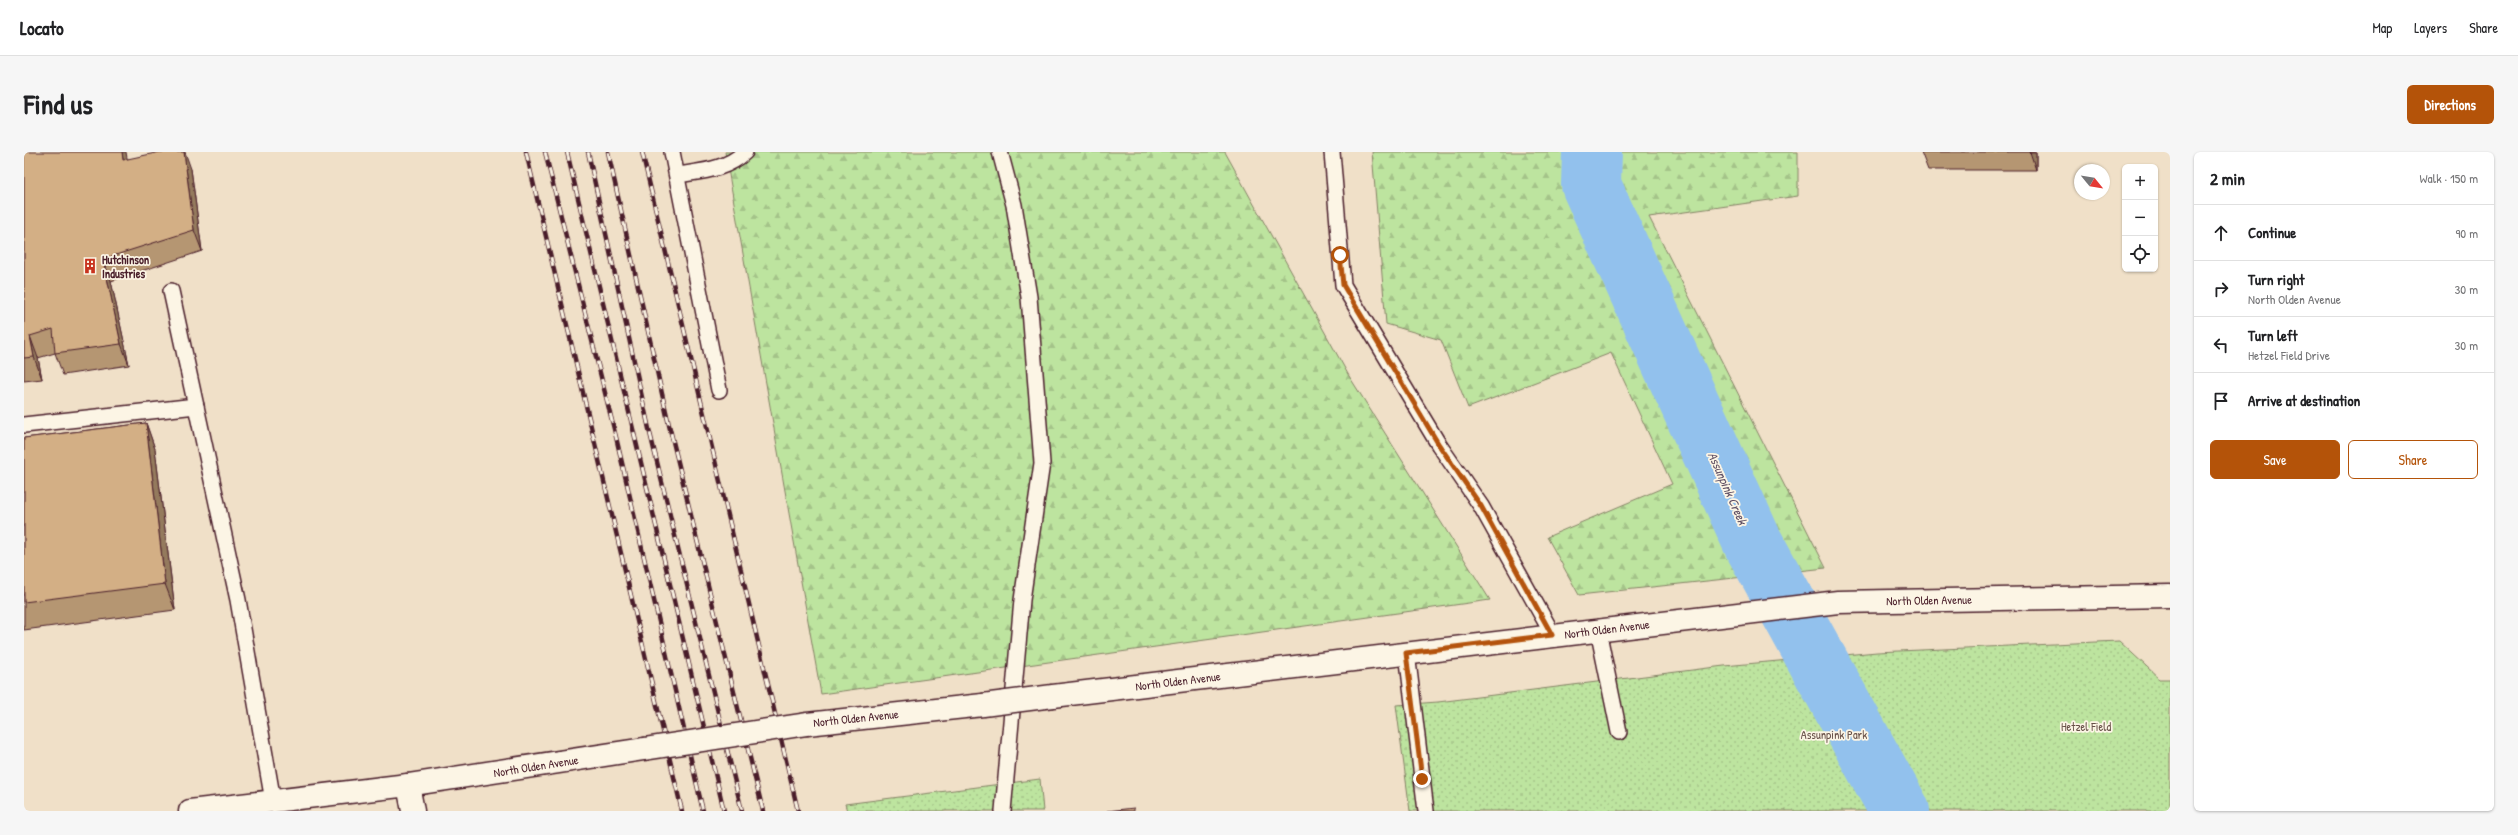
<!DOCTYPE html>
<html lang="en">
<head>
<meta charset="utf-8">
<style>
	:root { --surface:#fff; --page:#f6f6f6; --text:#202124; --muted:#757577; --line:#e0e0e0; --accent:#b45309 }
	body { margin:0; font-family:"Patrick Hand",sans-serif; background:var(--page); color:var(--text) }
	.controls { position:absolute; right:12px; top:12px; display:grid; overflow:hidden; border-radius:6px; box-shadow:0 1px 3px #0004 }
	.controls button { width:36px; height:36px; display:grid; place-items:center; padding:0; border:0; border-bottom:1px solid var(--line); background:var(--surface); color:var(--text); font:20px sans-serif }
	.compass { position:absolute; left:2050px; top:12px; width:36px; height:36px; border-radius:50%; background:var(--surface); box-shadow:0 1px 3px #0004; rotate:120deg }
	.stop { position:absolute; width:12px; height:12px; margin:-9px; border:3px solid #b45309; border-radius:50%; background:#fff }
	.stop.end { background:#b45309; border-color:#fff; box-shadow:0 1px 4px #0008 }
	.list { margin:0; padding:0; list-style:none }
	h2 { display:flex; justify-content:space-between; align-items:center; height:52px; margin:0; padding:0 16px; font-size:17px }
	h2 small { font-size:13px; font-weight:400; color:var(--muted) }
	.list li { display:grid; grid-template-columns:26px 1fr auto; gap:12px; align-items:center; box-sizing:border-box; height:56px; padding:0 16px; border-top:1px solid var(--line) }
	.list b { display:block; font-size:15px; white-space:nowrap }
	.list p { margin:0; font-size:13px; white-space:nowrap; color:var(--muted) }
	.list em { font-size:13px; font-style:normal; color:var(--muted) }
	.actions { display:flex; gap:8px; padding:12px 16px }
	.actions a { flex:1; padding:9px 0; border:1px solid var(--accent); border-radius:6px; text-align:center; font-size:14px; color:var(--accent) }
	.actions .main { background:var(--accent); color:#fff }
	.icon { flex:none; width:22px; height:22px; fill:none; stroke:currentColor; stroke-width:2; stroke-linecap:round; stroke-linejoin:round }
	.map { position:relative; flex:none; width:2146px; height:659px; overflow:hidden; border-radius:6px }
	header { display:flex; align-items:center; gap:24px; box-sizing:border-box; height:56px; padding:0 20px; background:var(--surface); border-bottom:1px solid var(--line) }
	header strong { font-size:19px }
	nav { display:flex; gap:22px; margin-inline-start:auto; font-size:14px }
	.intro { display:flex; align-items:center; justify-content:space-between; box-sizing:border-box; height:96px; padding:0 24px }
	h1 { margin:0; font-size:28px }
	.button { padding:10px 18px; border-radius:6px; background:var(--accent); color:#fff; font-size:14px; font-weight:700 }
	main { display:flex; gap:24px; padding:0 24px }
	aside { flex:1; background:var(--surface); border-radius:6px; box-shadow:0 1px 3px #0004 }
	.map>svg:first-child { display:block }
</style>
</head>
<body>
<header>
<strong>Locato</strong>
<nav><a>Map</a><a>Layers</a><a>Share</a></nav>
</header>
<div class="intro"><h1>Find us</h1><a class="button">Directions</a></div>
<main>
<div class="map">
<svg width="2146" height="659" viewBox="0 0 2146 659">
	<defs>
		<pattern id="grass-dots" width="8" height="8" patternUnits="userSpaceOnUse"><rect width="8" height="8" fill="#bde49f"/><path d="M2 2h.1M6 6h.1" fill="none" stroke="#a4c389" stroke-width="1.8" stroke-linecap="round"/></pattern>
		<pattern id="forest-firs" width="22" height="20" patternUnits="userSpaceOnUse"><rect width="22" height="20" fill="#bde49f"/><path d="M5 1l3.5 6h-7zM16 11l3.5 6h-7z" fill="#a4c389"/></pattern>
	</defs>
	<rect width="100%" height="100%" fill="#f0e0c8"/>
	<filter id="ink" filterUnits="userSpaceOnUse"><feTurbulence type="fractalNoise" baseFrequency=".025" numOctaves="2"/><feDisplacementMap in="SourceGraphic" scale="8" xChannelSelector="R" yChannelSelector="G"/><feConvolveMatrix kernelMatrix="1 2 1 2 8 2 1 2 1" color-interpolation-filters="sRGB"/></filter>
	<g filter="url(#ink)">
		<g fill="url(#grass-dots)" stroke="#848265">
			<polygon points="2095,489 2136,527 2146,527 2146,659 1386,659 1372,553 1414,550 1700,514 1853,500"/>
			<polygon points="1016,627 1019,659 823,659 821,652"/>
		</g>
		<g fill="url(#forest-firs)" stroke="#848265">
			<polygon points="701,0 1201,0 1325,224 1466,448 797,542"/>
			<polygon points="1348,0 1774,0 1774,44 1625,65 1802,416 1555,443 1523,385 1648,332 1587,201 1444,256 1417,188 1362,172"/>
		</g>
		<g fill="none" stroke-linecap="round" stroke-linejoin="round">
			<polyline stroke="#92c1ed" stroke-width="60" points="1568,0 1567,33 1728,389 1876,659"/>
			<defs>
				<g id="lane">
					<polyline points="648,0 695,238"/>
					<polyline points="976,0 990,53 1005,145 1018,311 998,448 979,659"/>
					<polyline points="1308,0 1319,133 1415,293 1457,354 1529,483"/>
					<path d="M654,23C678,19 702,18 721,0"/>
					<polyline points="147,139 214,448 249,649"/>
					<polyline points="0,273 172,254"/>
					<polyline points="1574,478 1595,580"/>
					<polyline points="1383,501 1402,659"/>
				</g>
				<polyline id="street" points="384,633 389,659"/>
				<g id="secondary">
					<polyline points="1029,544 1814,450 2146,444"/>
					<polyline points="783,572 959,553"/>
					<polyline points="166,659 384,633 620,597"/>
				</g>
			</defs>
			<use href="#lane" stroke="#4a1f2b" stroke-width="18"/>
			<use href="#street" stroke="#4a1f2b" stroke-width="25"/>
			<use href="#secondary" stroke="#4a1f2b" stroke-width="25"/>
			<use href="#lane" stroke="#fcf5e5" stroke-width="15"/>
			<use href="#street" stroke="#fcf5e5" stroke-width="22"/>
			<use href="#secondary" stroke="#fcf5e5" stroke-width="22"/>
			<defs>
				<g id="rail">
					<polyline points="502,0 658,659"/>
					<polyline points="521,0 592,285 679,659"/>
					<polyline points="543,0 700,659"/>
					<polyline points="564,0 625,277 718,659"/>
					<polyline points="584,0 645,273 739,659"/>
					<polyline points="618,0 774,659"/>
				</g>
			</defs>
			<use href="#rail" stroke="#4a1f2b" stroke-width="4.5"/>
			<use href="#rail" stroke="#fcf5e5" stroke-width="3" stroke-dasharray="9" stroke-linecap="butt"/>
			<defs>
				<g id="secondary-bridge">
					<polyline points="959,553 1029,544"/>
					<polyline points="620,597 783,572"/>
				</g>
			</defs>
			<use href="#secondary-bridge" stroke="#4a1f2b" stroke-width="25" stroke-linecap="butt"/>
			<use href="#secondary-bridge" stroke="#fcf5e5" stroke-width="22"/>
		</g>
		<g fill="#b59672" stroke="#4a1f2b">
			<polygon points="0,0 103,7 167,17 178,99 87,129 105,213 39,223 31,201 14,206 18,227 0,229"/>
			<polygon points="1897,0 2012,0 2012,18 1904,18"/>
			<polygon points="122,271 131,297 151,458 0,478 0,286"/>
		</g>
		<g fill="#947a5d" stroke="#4a1f2b">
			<polygon points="98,0 102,0 107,30 99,8"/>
			<polygon points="160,0 161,0 167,17 178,99 170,78"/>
			<polygon points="2006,0 2012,0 2012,18"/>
			<polygon points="79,107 87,129 105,213 97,192"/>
			<polygon points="6,184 14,206 18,227 10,205"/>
			<polygon points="122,271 131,297 151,458 141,432"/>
		</g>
		<g fill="#d3af85" stroke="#4a1f2b">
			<polygon points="0,0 98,0 99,8 136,0 160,0 170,78 79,107 97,192 31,201 29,177 6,184 10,205 0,206"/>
			<polygon points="122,271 141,432 0,450 0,286"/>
			<polygon points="1110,656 1110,659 1083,659"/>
		</g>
	</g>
	<g fill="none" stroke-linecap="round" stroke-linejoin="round" filter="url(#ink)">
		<polyline stroke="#b45309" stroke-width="5" points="1316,103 1319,133 1415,293 1457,354 1528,483 1382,501 1398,627"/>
	</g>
	<defs>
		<symbol id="building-bare" viewBox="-9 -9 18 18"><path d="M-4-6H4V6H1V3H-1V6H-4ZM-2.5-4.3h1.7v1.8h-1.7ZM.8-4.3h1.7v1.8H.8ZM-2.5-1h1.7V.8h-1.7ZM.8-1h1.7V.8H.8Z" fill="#c8321e" stroke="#fcf5e5" stroke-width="2.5" paint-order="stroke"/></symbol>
	</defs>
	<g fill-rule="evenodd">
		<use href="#building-bare" x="55" y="103" width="22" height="22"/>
	</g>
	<g text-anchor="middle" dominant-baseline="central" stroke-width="3.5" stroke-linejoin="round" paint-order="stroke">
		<g font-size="12" font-weight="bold" fill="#4a1f2b" stroke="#fcf5e5" text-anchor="start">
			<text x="78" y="107">Hutchinson<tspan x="78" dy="14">Industries</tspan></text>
		</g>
		<g font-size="12" fill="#4a1f2b" stroke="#fcf5e5">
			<text transform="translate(1905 448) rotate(-1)">North Olden Avenue</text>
			<text transform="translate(1583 477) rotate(-7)">North Olden Avenue</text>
			<text transform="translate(1154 529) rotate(-7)">North Olden Avenue</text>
			<text transform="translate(832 566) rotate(-6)">North Olden Avenue</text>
			<text transform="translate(512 614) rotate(-9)">North Olden Avenue</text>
		</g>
		<g font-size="12" fill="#675048" stroke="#fcf5e5">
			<text x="2062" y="574">Hetzel Field</text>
			<text x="1810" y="582">Assunpink Park</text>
		</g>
		<g font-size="13" font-style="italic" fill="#605065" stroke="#fcf5e5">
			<text transform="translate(1704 336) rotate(66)">Assunpink Creek</text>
		</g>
	</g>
</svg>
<div class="controls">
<button>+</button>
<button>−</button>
<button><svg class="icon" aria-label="locate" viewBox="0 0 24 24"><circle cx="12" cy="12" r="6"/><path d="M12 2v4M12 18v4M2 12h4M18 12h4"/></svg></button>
</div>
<svg class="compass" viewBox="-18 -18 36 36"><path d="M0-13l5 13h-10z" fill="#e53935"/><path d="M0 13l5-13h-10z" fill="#757577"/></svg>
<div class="stop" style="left:1316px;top:103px"></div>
<div class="stop end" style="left:1398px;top:627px"></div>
</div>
<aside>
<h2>2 min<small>Walk · 150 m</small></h2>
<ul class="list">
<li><svg class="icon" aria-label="ahead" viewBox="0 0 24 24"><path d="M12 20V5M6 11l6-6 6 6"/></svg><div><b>Continue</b></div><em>90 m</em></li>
<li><svg class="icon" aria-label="right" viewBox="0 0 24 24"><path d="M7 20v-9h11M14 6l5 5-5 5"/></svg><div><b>Turn right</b><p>North Olden Avenue</p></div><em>30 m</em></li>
<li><svg class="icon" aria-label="left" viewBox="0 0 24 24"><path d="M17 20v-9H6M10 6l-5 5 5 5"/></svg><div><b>Turn left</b><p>Hetzel Field Drive</p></div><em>30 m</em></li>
<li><svg class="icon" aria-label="arrive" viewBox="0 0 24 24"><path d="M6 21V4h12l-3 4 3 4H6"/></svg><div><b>Arrive at destination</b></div></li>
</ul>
<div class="actions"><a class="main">Save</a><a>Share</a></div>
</aside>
</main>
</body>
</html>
